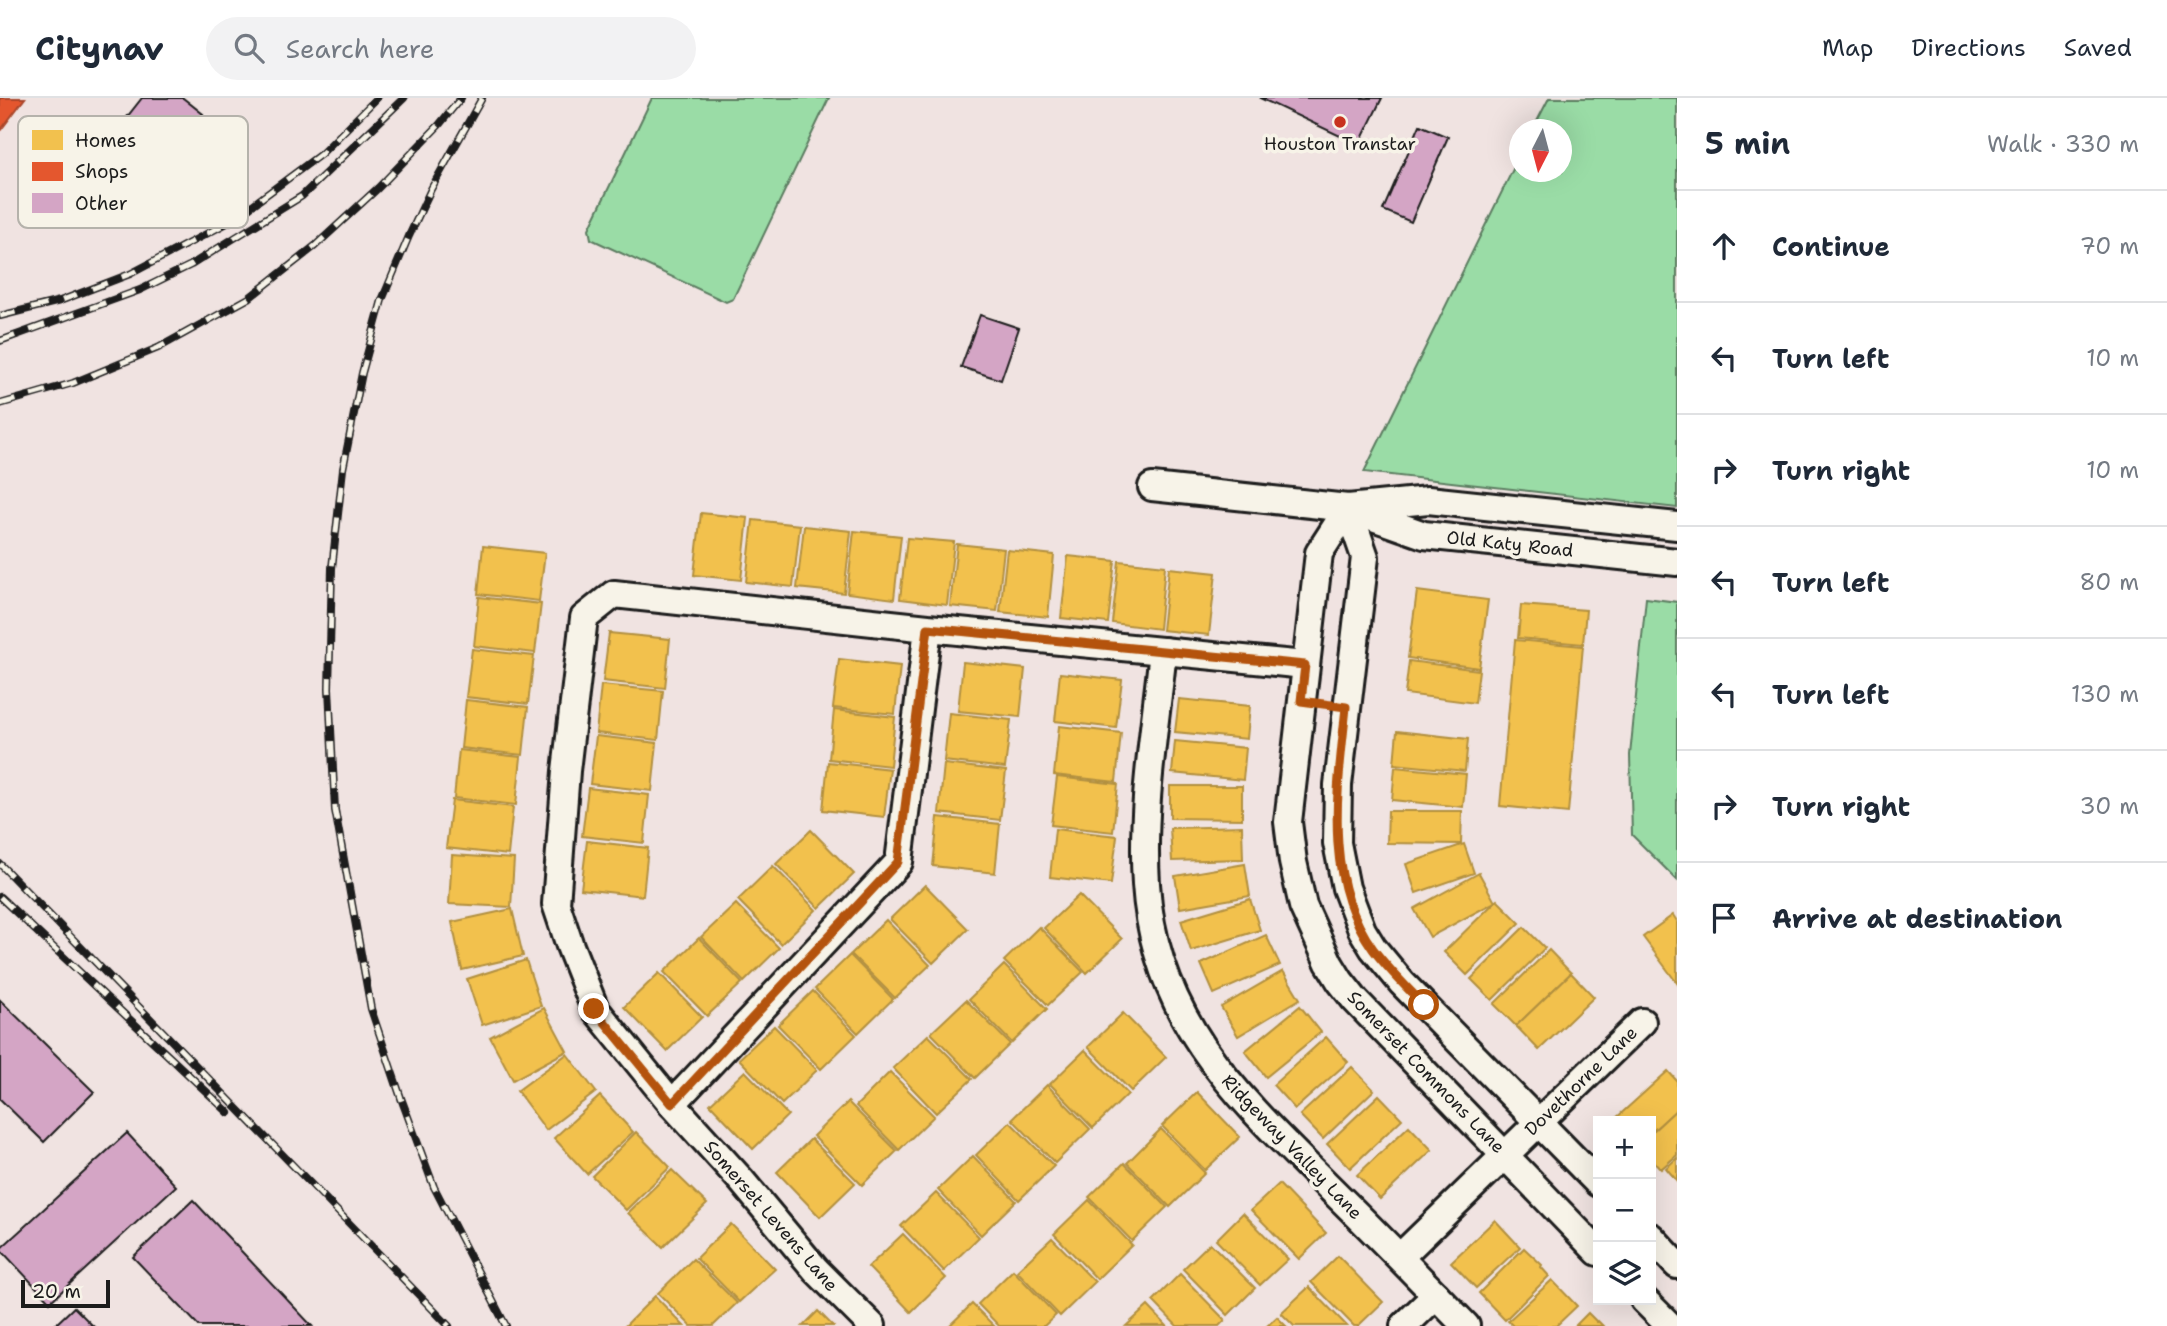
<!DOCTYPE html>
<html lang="en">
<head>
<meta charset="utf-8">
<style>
	:root { --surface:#fff; --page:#f2f2f3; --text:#1f2937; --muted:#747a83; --line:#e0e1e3 }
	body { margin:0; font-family:"Shantell Sans",sans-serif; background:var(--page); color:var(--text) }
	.controls { position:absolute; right:21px; bottom:21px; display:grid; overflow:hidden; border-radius:0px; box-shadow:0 7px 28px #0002 }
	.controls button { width:63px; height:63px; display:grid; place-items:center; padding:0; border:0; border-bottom:2px solid var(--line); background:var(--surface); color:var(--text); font:35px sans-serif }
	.compass { position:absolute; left:1509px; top:21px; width:63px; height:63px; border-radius:50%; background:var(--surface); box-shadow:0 7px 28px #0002; rotate:186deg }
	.scale { position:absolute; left:21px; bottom:18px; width:89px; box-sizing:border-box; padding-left:7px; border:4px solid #1c1c1c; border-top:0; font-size:19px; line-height:24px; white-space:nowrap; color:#1c1c1c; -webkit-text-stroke:5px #f7f3e8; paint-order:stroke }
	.stop { position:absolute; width:21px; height:21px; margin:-16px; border:5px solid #b45309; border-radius:50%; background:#fff }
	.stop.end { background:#b45309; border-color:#fff; box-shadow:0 2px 7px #0008 }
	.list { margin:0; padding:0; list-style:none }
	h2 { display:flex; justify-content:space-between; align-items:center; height:91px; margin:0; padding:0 28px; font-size:30px }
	h2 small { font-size:23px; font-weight:400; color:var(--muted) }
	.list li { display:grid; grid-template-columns:46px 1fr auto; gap:21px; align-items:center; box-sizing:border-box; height:112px; padding:0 28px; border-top:2px solid var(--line) }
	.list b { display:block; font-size:26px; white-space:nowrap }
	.list em { font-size:23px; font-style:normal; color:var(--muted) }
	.icon { flex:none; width:38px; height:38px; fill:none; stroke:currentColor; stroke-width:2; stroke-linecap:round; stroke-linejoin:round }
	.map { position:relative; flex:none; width:1677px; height:1228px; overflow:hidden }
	header { display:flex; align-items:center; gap:42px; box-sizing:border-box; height:98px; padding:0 35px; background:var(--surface); border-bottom:2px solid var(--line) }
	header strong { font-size:33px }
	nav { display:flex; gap:38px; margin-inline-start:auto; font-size:24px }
	.search { width:490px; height:63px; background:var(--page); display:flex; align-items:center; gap:18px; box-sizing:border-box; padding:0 24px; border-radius:38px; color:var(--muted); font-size:26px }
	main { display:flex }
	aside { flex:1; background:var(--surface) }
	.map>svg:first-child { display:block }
</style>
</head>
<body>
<header>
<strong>Citynav</strong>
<div class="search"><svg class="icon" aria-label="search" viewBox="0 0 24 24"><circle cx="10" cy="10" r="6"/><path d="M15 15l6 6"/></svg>Search here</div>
<nav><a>Map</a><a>Directions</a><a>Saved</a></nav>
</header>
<main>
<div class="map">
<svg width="1677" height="1228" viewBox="0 0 1677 1228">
	<rect width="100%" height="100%" fill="#f0e3e1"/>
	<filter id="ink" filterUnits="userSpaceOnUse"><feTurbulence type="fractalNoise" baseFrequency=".0143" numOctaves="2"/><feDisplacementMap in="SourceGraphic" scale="14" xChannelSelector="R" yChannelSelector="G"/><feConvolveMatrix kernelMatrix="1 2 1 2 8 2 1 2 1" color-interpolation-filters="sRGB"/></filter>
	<g filter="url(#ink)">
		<g fill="#9adca6" stroke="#5b7c61" stroke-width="2">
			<polygon points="652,0 829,0 733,201 726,204 591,141 589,131"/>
			<polygon points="1549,0 1677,0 1677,410 1364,374 1519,59 1520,74 1562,74 1562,32 1533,31"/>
			<polygon points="1646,500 1677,504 1677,782 1632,737 1630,657"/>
		</g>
		<g fill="#f2c14e" stroke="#b2903f" stroke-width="2">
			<polygon points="701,415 748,420 741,482 694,477"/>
			<polygon points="753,422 800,427 793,489 746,484"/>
			<polygon points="804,428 851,433 844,495 797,490"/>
			<polygon points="854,433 901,438 894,501 847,495"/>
			<polygon points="907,440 954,444 947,507 900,501"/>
			<polygon points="957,446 1004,451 997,513 950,508"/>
			<polygon points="483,448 545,455 539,503 478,496"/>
			<polygon points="1007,452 1054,457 1048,519 1000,514"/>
			<polygon points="1068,458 1115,463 1108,525 1061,520"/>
			<polygon points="1119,463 1165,468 1159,531 1112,525"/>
			<polygon points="1169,470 1216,475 1209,537 1162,532"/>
			<polygon points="1417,493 1488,502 1479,570 1408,560"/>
			<polygon points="479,499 541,506 535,555 474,548"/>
			<polygon points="1521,507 1586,512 1583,546 1518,540"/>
			<polygon points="609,535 670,541 665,590 603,583"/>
			<polygon points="1515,542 1583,548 1568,715 1500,708"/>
			<polygon points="472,551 534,558 528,606 466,599"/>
			<polygon points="839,561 900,568 895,616 833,610"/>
			<polygon points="1409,563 1479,572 1475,605 1405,596"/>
			<polygon points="963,564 1025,571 1020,619 958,613"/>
			<polygon points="1060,575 1122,582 1116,630 1055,623"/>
			<polygon points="601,587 663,593 658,642 596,635"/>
			<polygon points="1179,601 1250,608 1247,641 1175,634"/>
			<polygon points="466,602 528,609 523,657 461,650"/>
			<polygon points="834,612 895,619 890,668 829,661"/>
			<polygon points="949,615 1011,622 1005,670 944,663"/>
			<polygon points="1059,628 1121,635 1116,684 1054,677"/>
			<polygon points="1397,633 1468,641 1465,673 1394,666"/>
			<polygon points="596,638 657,645 652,693 590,686"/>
			<polygon points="1175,643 1246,650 1243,682 1172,675"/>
			<polygon points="459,652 521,659 516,707 454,700"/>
			<polygon points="828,664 890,671 884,719 823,712"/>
			<polygon points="944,666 1006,673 1000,722 939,715"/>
			<polygon points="1395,669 1466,676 1463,709 1392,702"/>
			<polygon points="1057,679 1118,686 1113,734 1051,727"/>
			<polygon points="1170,688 1242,688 1242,721 1170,720"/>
			<polygon points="588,690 649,697 644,745 582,738"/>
			<polygon points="452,702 513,709 508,757 446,750"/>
			<polygon points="1388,713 1462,713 1461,746 1387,745"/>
			<polygon points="938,719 1000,726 995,775 933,768"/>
			<polygon points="1242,728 1243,761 1172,763 1170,730"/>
			<polygon points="1055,731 1117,738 1111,786 1050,779"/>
			<polygon points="811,732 854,776 819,810 776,766"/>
			<polygon points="587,743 648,750 643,798 581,791"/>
			<polygon points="1464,746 1474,775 1416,795 1406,766"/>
			<polygon points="452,757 514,761 511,809 449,806"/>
			<polygon points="1245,766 1250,798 1180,810 1175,778"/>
			<polygon points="773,768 816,812 781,846 738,802"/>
			<polygon points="1479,775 1495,804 1430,839 1414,811"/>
			<polygon points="925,787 968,831 933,865 890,821"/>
			<polygon points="1079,797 1122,841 1087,875 1044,830"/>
			<polygon points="1250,801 1260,832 1191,853 1181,822"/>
			<polygon points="1497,802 1520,825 1467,877 1444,854"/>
			<polygon points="736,806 779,850 744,884 701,839"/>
			<polygon points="512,811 523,858 462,872 452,824"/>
			<polygon points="1673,817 1677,823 1677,885 1643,839"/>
			<polygon points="886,822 930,867 895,900 851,856"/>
			<polygon points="1039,829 1083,874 1048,907 1004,863"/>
			<polygon points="1524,829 1545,850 1492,902 1471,881"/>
			<polygon points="1266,837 1280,867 1214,896 1201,866"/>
			<polygon points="699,840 742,885 707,918 664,874"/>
			<polygon points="1549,852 1571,875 1516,928 1494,906"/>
			<polygon points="850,857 893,901 858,935 815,891"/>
			<polygon points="526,862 541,908 482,927 467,881"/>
			<polygon points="1004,867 1047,911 1012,945 969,901"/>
			<polygon points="1283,873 1300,901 1238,938 1221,909"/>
			<polygon points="659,875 702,919 667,953 624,909"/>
			<polygon points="1571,875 1594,899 1539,952 1516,928"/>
			<polygon points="813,893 856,937 821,971 778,927"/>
			<polygon points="966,902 1010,946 975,980 931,935"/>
			<polygon points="1300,908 1321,934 1266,979 1245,953"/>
			<polygon points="544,910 567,953 513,982 490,939"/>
			<polygon points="1123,915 1166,959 1131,993 1088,949"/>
			<polygon points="774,928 817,972 782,1006 739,961"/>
			<polygon points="928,937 972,981 936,1015 893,970"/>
			<polygon points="1326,939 1348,964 1295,1011 1273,987"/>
			<polygon points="1085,952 1128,996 1093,1030 1050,986"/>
			<polygon points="567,956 596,994 546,1032 517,993"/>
			<polygon points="1352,969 1374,992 1323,1041 1300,1017"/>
			<polygon points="745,973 788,1017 753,1051 710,1006"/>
			<polygon points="1668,973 1677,983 1677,1011 1651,1035 1651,1023 1617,1023 1615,1021"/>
			<polygon points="890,974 934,1018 899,1052 856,1008"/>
			<polygon points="1047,987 1090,1031 1055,1065 1012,1021"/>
			<polygon points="1197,994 1240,1039 1205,1072 1162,1028"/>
			<polygon points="1379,997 1402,1021 1350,1070 1327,1046"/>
			<polygon points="600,998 633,1034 587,1076 554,1040"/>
			<polygon points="848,1004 897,1053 862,1087 813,1038"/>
			<polygon points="1677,1011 1677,1057 1661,1071 1651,1060 1651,1035"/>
			<polygon points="1010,1024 1054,1068 1019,1102 976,1057"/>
			<polygon points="1409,1028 1432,1052 1380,1101 1357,1077"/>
			<polygon points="1161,1031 1205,1075 1170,1109 1127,1065"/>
			<polygon points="636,1034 670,1069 626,1112 592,1078"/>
			<polygon points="811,1041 855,1085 820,1119 777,1074"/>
			<polygon points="973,1058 1016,1103 981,1137 938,1092"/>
			<polygon points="1677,1060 1677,1083 1666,1070"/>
			<polygon points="1124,1065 1167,1109 1132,1143 1089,1099"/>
			<polygon points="672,1072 707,1106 663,1149 628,1115"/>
			<polygon points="1279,1086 1326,1135 1299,1161 1251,1112"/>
			<polygon points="936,1095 979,1139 944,1173 901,1128"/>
			<polygon points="1089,1102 1132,1147 1097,1181 1054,1136"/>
			<polygon points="1243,1115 1288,1161 1260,1187 1216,1142"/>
			<polygon points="1495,1122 1520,1149 1476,1190 1451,1164"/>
			<polygon points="731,1126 775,1171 739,1204 696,1160"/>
			<polygon points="903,1136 946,1180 911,1214 868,1169"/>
			<polygon points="1052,1140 1095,1184 1060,1218 1017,1173"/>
			<polygon points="1210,1145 1255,1190 1228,1217 1183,1171"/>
			<polygon points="1524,1150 1542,1167 1541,1169 1549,1178 1505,1222 1479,1195"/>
			<polygon points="1338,1158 1383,1204 1358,1228 1354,1228 1311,1184"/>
			<polygon points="693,1161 737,1205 713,1228 691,1228 658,1195"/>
			<polygon points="1013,1172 1056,1217 1044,1228 999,1228 978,1206"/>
			<polygon points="1180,1176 1225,1222 1219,1228 1177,1228 1153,1203"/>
			<polygon points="1552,1182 1577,1208 1556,1228 1513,1228 1508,1223"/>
			<polygon points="1309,1189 1347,1228 1294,1228 1281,1215"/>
			<polygon points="655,1198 684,1228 625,1228"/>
			<polygon points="972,1206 994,1228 949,1228"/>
			<polygon points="1148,1208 1167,1228 1126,1228"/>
			<polygon points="818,1213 833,1228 803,1228"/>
			<polygon points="1588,1215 1597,1224 1598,1223 1603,1228 1575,1228"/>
			<polygon points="1277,1219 1286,1228 1267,1228"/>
		</g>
		<polygon fill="#e4572e" stroke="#a84529" stroke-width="2" points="0,0 25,0 0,33"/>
		<g fill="#d4a5c5" stroke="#1c1c1c" stroke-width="2">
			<polygon points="142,0 183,0 203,16 192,30 166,36 121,93 42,113 31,74 97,57"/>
			<polygon points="1260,0 1382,0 1359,47"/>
			<polygon points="1420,27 1448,39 1411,124 1383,112"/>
			<polygon points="980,217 1019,230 1001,282 961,269"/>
			<polygon points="0,902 94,994 44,1044 0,1001"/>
			<polygon points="127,1035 176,1088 50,1204 0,1151"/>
			<polygon points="193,1102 312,1228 199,1228 133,1159"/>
			<polygon points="74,1209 93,1228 54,1228"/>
		</g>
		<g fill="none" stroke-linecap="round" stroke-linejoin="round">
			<defs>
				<g id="street">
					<polyline points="1152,389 1348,410 1428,402 1677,428"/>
					<polyline points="1348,410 1319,455 1288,724 1293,764 1303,808 1329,865 1340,883 1355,902 1598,1154"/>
					<polyline points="1348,410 1365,459 1338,687 1337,745 1346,790 1362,832 1373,850 1402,885 1598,1085"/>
					<polyline points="1356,413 1424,437 1677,464"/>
					<polyline points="928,530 899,764 672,1006 595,911 570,848 556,806 566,673 584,520 614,496 928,530 1305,567"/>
					<path d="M1163,553C1155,630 1141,709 1146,786C1155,928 1246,1006 1339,1099C1382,1141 1424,1185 1466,1228"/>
					<polyline points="672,1006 741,1082 816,1172 872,1228"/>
					<polyline points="1651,1139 1677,1167"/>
					<polyline points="1400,1159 1642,924"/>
					<polyline points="1644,1202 1670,1228"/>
					<polyline points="1404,1228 1436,1197"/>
				</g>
			</defs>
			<use href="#street" stroke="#1c1c1c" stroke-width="32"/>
			<use href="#street" stroke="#f7f3e8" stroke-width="26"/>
			<defs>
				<g id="rail">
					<polyline points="482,0 431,91 409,138 382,202 362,275 343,371 332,470 329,590 335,712 371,911 401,1000 434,1089 506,1228"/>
					<polyline points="0,218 60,203 130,176 231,123 321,56 377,0"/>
					<polyline points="0,243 140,192 191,167 302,98 404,0"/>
					<polyline points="0,306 73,285 158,250 249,200 315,148 378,90 439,27 461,0"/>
					<polyline points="0,766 449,1228"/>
					<polyline points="0,799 229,1015"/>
				</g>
			</defs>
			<use href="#rail" stroke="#1c1c1c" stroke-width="8"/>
			<use href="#rail" stroke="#f7f3e8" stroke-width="5" stroke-dasharray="16" stroke-linecap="butt"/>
		</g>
	</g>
	<g fill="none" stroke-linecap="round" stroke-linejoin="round" filter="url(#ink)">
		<path stroke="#b45309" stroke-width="9" d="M594,911L672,1006L898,764L928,530L1305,567L1301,603L1346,609C1338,690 1322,780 1373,851C1388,871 1406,889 1424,907"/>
	</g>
	<circle fill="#c8321e" stroke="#f7f3e8" stroke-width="2.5" cx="1340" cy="24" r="7"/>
	<g text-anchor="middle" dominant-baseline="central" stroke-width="7" stroke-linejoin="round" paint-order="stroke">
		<g font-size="18" fill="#1c1c1c" stroke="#f7f3e8">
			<text x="1340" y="46">Houston Transtar</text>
		</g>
		<g font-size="18" fill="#1c1c1c" stroke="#f7f3e8">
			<text transform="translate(1510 446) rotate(6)">Old Katy Road</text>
			<text transform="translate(1426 974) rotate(46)">Somerset Commons Lane</text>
			<text transform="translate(1581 983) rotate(-44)">Dovethorne Lane</text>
			<text transform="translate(1292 1049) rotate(46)">Ridgeway Valley Lane</text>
			<text transform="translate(771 1118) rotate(49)">Somerset Levens Lane</text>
		</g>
	</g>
	<rect x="18" y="18" width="230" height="112" rx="10" fill="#f7f3e8" stroke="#b5b2ab" stroke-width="2"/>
	<rect x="32" y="32" width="31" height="20" fill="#f2c14e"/>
	<rect x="32" y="64" width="31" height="19" fill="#e4572e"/>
	<rect x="32" y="95" width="31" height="20" fill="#d4a5c5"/>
	<g font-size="19" fill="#1c1c1c">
		<text x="75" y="49">Homes</text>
		<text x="75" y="80">Shops</text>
		<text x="75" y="112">Other</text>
	</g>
</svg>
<div class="controls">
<button>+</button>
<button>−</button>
<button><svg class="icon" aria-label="layers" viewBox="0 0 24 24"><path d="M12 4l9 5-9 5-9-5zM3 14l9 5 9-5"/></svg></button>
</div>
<svg class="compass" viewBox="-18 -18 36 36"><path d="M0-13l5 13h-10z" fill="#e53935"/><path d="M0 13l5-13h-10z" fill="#747a83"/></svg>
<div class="scale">20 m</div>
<div class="stop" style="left:1424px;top:907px"></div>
<div class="stop end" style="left:594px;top:911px"></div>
</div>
<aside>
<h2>5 min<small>Walk · 330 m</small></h2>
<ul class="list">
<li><svg class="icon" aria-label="ahead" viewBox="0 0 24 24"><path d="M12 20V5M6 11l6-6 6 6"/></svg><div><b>Continue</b></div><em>70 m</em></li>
<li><svg class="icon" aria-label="left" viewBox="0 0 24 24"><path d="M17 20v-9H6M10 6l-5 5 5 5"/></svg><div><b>Turn left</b></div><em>10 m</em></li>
<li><svg class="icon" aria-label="right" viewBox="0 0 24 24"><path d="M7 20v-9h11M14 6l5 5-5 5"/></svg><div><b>Turn right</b></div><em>10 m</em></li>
<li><svg class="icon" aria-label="left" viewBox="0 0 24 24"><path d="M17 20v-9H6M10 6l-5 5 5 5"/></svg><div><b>Turn left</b></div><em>80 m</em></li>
<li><svg class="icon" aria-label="left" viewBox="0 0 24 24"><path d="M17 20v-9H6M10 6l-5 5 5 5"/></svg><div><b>Turn left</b></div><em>130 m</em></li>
<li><svg class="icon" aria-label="right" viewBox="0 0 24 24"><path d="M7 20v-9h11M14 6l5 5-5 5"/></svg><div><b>Turn right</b></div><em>30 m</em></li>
<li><svg class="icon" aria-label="arrive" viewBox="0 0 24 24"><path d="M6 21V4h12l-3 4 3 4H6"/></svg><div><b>Arrive at destination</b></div></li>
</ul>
</aside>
</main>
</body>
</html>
